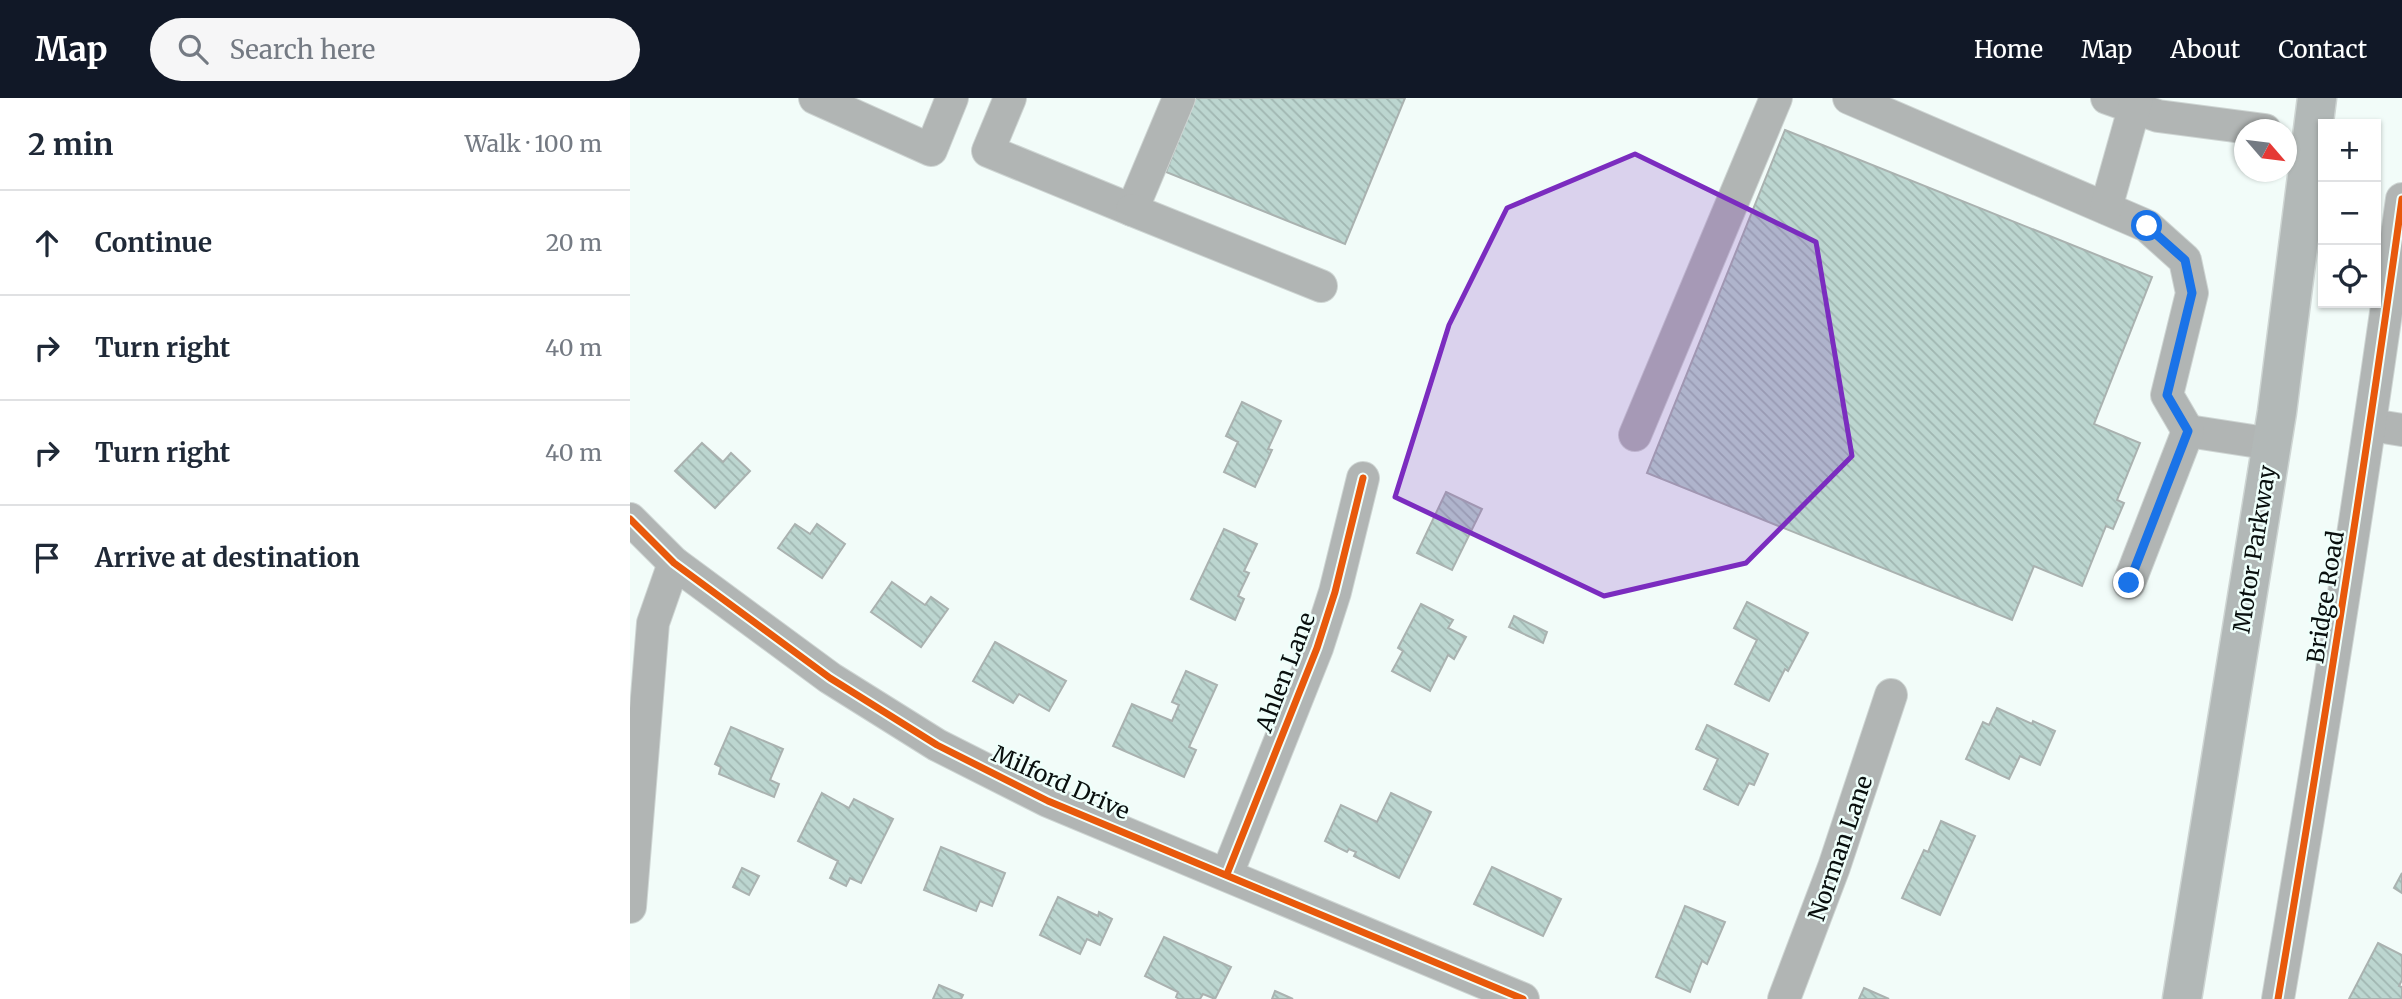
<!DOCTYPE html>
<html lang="en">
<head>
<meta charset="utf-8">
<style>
	:root { --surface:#fff; --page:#f6f6f7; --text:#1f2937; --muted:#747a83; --line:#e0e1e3; --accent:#111827 }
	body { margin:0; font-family:Merriweather,serif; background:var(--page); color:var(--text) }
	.controls { position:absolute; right:21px; top:21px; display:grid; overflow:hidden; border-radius:0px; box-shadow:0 2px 5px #0004 }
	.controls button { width:63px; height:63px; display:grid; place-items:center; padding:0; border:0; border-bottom:2px solid var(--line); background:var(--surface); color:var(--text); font:35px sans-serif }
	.compass { position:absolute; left:1604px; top:21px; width:63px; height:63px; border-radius:50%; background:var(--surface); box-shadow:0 2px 5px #0004; rotate:118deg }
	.stop { position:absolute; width:21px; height:21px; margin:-16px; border:5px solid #1a73e8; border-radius:50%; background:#fff }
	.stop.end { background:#1a73e8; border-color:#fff; box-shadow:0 2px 7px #0008 }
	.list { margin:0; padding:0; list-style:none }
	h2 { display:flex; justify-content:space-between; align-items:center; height:91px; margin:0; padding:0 28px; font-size:30px }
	h2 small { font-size:23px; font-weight:400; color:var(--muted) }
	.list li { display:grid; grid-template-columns:46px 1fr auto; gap:21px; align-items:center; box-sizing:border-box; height:105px; padding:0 28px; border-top:2px solid var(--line) }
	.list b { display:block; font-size:26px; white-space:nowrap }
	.list em { font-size:23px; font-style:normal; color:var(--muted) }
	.icon { flex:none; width:38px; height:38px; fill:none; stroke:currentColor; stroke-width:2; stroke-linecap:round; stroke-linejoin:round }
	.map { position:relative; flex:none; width:1772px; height:901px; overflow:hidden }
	header { display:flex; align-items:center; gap:42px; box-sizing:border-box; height:98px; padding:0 35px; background:var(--accent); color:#fff }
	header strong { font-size:33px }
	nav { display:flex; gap:38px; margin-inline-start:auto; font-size:24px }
	.search { width:490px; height:63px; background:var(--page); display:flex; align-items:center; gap:18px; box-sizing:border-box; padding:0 24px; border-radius:38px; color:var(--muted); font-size:26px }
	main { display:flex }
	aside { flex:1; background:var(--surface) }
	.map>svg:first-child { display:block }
</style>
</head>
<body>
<header>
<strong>Map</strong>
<div class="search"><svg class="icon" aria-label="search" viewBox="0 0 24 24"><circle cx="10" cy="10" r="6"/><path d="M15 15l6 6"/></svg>Search here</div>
<nav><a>Home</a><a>Map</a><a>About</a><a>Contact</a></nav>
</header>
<main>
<aside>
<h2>2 min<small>Walk · 100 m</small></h2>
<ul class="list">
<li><svg class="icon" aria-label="ahead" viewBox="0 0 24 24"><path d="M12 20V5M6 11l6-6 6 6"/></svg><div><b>Continue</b></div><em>20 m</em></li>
<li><svg class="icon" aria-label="right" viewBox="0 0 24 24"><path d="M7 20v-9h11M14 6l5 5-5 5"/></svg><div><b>Turn right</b></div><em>40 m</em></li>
<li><svg class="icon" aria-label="right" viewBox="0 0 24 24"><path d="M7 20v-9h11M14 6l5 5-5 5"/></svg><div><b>Turn right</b></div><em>40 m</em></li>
<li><svg class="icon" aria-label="arrive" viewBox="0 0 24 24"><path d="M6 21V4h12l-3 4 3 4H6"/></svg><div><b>Arrive at destination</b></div></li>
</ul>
</aside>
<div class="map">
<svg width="1772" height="901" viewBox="0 0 1772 901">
	<defs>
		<pattern id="building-back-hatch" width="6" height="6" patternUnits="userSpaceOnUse" patternTransform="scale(1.75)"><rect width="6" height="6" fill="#bcd6d0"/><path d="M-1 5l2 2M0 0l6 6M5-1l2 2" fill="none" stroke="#a0b6b1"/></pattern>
	</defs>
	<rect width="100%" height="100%" fill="#f2fcf9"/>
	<g fill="url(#building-back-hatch)" stroke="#aab2b0" stroke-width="2">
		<polygon points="565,0 775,0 715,146 536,74"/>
		<polygon points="1155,32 1522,179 1464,326 1510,345 1487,402 1494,405 1483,431 1476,428 1452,488 1404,468 1382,522 1017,375"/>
		<polygon points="612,304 651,323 638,351 642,352 625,389 594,374 608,344 596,338"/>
		<polygon points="72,345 93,364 101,355 120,373 85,410 45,373"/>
		<polygon points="816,394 852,411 822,472 787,455"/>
		<polygon points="165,426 180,436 187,426 215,446 192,480 148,450"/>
		<polygon points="594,431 627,446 614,473 619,475 608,498 614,501 605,522 561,501"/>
		<polygon points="262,484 295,507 301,499 318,511 291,549 241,514"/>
		<polygon points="1117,504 1178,535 1158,573 1155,571 1139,603 1105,586 1127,542 1104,530"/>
		<polygon points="791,506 823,522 818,530 836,539 824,561 818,557 800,593 762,573 773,553 768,550"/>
		<polygon points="884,518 917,534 913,545 879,529"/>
		<polygon points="365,544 436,583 419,613 389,596 383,605 343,583"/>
		<polygon points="556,573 587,587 559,649 566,652 554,679 483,648 502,606 542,623 549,607 542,604"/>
		<polygon points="1367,610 1402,626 1403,623 1425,633 1410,667 1390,658 1379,681 1336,661 1353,624 1359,627"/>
		<polygon points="1077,627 1138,656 1124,687 1119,685 1108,707 1074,691 1088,661 1066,651"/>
		<polygon points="101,629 153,651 140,682 149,686 144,699 89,676 91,669 85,666"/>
		<polygon points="192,695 219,710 224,701 263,721 231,785 220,780 216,788 200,780 208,763 168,743"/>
		<polygon points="761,695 801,714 769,780 724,758 726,754 719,751 717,754 695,743 711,707 747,724"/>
		<polygon points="1311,723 1345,738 1310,817 1272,800 1294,752 1298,754"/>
		<polygon points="311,749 375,775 362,808 350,803 346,813 294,792"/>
		<polygon points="862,769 931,801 913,838 844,806"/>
		<polygon points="112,770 129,778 119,797 103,789"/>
		<polygon points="1772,775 1772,795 1764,790"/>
		<polygon points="428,799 468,818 469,814 482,821 470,847 457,841 450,856 410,837"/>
		<polygon points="1055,808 1095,824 1077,866 1072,863 1060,894 1026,879"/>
		<polygon points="534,839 601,869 585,901 573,896 570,901 549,901 546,899 548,894 515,878"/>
		<polygon points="1748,845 1772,857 1772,882 1769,888 1772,889 1772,901 1719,901"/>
		<polygon points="309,887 333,897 331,901 303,901"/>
		<polygon points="1234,890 1259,901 1229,901"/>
		<polygon points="645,893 663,901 642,901"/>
	</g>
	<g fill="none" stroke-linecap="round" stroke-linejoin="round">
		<defs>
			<g id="minor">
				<polyline points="185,0 301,52 322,0"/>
				<polyline points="380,0 358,53 502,112 549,0"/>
				<polyline points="1219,0 1517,128 1555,162 1562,195 1537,297 1558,333"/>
				<polyline points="1477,0 1528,18 1635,32"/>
				<polyline points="1476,110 1507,0"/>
				<polyline points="502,112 691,188"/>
				<polyline points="1741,327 1772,332"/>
				<polyline points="1558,333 1642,346"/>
				<polyline points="1005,337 1146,0"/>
				<polyline points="0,421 44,465 200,580 307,647 418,703 893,901"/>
				<polyline points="1499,485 1558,333"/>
				<polyline points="597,776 687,550 705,494 733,380"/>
				<polyline points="0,809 23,525 44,465"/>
				<polyline points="1154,901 1204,769 1261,597"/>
				<path d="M1648,901C1693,635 1735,369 1772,101"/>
			</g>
			<polyline id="major" points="1552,901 1647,314 1687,0"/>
		</defs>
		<use href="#minor" stroke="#ced5d3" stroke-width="34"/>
		<use href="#major" stroke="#ced5d3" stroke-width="41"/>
		<use href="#minor" stroke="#b1b5b4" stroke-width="32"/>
		<use href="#major" stroke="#b2b8b7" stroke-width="38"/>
		<defs>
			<g id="cycleway">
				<polyline points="0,421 44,465 200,580 307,647 418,703 893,901"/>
				<polyline points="597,776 687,550 705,494 733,380"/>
				<path d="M1648,901C1693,635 1735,369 1772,101"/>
			</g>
		</defs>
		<use href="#cycleway" stroke="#effffb" stroke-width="11"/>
		<use href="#cycleway" stroke="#e8590c" stroke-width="7"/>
	</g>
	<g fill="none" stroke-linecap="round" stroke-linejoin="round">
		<polyline stroke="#1a73e8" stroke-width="9" points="1499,485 1558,333 1537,297 1562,195 1555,162 1517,128"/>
	</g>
	<path fill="#7b2cbf" fill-opacity="0.2" stroke="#7b2cbf" stroke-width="5" stroke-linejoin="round" d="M1005,56L1186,144L1222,358L1116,465L974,498L765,399L819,227L877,110Z"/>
	<g text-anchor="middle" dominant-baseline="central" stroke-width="5" stroke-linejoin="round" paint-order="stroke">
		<g font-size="23" fill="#090f0e" stroke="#effffb">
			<text transform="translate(1624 451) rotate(-81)">Motor Parkway</text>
			<text transform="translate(1695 499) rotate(-81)">Bridge Road</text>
			<text transform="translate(655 574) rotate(-69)">Ahlen Lane</text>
			<text transform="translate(431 684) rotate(24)">Milford Drive</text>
			<text transform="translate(1210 750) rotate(-71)">Norman Lane</text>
		</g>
	</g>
</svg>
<div class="controls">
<button>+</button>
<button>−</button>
<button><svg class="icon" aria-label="locate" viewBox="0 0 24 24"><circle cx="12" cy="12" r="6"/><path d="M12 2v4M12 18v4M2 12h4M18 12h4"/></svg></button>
</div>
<svg class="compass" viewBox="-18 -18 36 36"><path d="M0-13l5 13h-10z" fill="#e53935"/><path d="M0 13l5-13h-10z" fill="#747a83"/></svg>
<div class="stop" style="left:1517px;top:128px"></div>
<div class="stop end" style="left:1499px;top:485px"></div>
</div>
</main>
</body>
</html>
